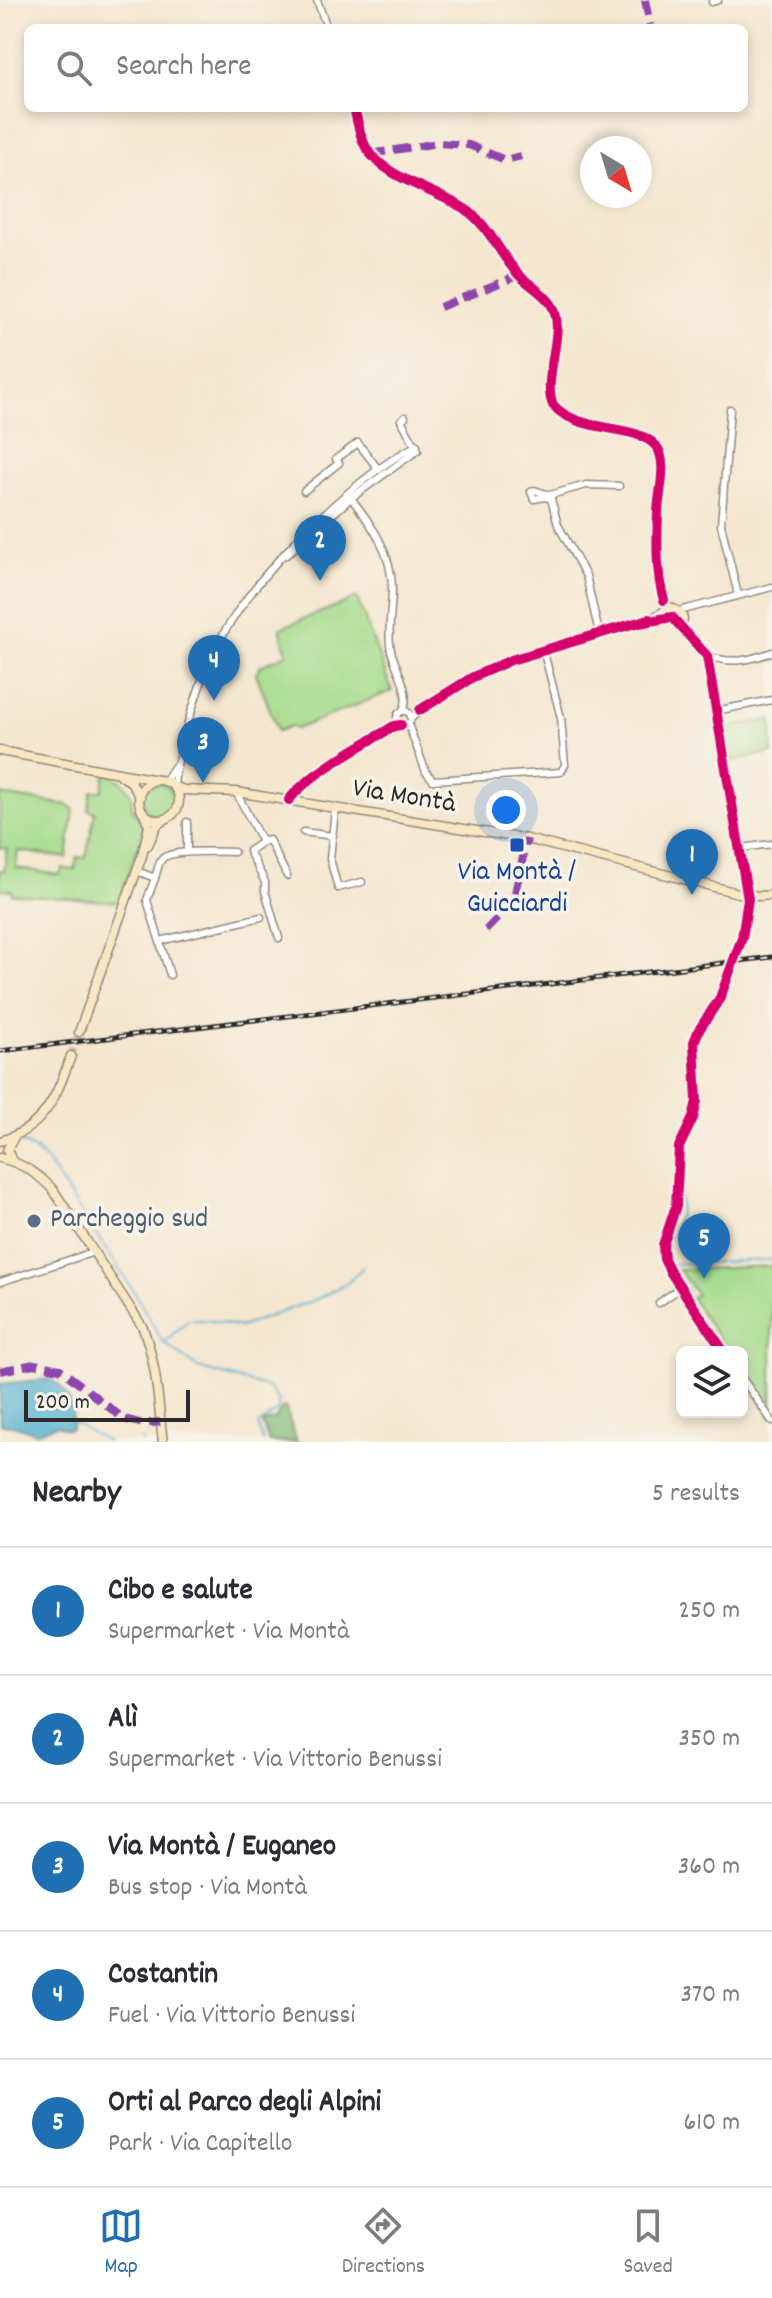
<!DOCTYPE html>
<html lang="en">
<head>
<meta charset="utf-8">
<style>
	:root { --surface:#fff; --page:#f2f2f3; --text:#2b2b33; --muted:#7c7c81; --line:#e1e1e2; --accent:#1f6fb2 }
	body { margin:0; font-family:Dekko,sans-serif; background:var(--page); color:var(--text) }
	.controls { position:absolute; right:24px; bottom:24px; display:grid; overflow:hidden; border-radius:12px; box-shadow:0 4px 12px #0003 }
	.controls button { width:72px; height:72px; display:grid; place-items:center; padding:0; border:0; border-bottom:2px solid var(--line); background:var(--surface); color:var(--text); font:40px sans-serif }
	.compass { position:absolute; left:580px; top:136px; width:72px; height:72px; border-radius:50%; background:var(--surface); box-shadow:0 4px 12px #0003; rotate:142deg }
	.scale { position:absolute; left:24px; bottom:20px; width:166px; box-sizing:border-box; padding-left:8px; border:4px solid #2b2b2b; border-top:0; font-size:22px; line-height:28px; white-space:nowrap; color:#2b2b2b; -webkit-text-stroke:6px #f7f3e8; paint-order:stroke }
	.you { position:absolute; left:506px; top:810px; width:28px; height:28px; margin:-20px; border:6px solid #fff; border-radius:50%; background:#1a73e8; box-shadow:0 0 0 12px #1a73e833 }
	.badge { display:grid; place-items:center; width:52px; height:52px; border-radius:50%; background:var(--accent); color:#fff; font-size:26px; font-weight:700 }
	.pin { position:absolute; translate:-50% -66px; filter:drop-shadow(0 2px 4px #0008) }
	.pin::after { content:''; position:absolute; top:42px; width:28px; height:24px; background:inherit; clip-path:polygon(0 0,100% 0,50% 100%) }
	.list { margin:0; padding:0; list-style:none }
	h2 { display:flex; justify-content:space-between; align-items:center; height:104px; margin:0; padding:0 32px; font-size:34px }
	h2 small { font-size:26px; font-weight:400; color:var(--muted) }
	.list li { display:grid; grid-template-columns:52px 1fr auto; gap:24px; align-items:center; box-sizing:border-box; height:128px; padding:0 32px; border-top:2px solid var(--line) }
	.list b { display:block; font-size:30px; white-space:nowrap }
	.list p { margin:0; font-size:26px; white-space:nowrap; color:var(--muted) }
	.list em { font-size:26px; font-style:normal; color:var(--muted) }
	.icon { flex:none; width:44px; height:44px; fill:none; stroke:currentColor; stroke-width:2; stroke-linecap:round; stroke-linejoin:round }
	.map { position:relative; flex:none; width:772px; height:1442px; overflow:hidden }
	.search { position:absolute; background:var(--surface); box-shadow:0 4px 12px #0003; left:24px; right:24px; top:24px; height:88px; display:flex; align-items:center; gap:20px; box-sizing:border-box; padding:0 28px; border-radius:12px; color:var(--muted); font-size:30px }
	.sheet { height:744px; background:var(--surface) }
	nav { display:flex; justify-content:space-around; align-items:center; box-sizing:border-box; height:112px; border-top:2px solid var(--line); background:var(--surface); font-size:22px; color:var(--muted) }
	nav a { display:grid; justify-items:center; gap:4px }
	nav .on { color:var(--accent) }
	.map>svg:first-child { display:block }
</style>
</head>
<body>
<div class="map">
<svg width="772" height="1442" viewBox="0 0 772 1442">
	<rect width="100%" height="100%" fill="#f7f3e8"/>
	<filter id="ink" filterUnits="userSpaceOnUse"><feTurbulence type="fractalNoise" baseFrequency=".0125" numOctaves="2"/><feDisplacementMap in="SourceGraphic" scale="16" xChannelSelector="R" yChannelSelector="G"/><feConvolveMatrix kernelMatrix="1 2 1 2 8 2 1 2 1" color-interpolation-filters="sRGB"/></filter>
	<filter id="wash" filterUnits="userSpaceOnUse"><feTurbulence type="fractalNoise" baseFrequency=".006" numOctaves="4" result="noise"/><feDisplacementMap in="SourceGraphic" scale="32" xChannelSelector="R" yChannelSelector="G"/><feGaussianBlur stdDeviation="1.8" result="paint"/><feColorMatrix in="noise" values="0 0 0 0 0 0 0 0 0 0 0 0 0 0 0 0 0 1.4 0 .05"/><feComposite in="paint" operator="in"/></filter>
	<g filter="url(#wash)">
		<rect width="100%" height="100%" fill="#f4e6cf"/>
		<g fill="#a6db8c" stroke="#68835c" stroke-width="2">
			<polygon points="357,598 392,691 296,729 291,726 278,731 256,673 260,666 287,654 280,628"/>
			<polygon points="772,719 772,753 732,761 726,728"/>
			<polygon points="109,774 124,783 131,794 132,809 143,826 143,834 118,902 12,894 12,890 0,889 0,870 4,871 7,849 0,848 0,795 68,805 74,810 67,858 18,851 16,868 60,875 62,868 75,870 77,857 86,858 95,812 88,810 92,791 102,791 105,775"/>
			<circle cx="159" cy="800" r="16"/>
			<polygon points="772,1266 772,1417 742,1373 742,1352 728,1352 691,1298 697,1295 679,1270"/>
		</g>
		<polygon fill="#84bb78" stroke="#587352" stroke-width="2" points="285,1407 297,1442 269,1442 262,1423 275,1419 282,1408"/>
		<path fill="#4eaccd" stroke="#3c6c7c" stroke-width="2" d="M48,1379C68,1385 75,1409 72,1428L69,1430L56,1425L36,1433L13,1425L0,1424V1384Z"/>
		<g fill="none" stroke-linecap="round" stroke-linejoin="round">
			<g stroke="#4eaccd" stroke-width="2">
				<polyline points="20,1142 37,1151 48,1163 135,1293 162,1341 198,1368 269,1388 278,1400 278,1410 258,1425 263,1442"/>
				<polyline points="670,1238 680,1211 680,1190"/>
				<polyline points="671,1264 772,1260"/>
				<polyline points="678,1277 688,1292"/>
				<polyline points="166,1341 188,1320 207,1320 240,1327 317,1299 348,1282 363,1267"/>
				<polyline points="73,1422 107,1442"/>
				<polyline points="142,1440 143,1442"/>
			</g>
		</g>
	</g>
	<g filter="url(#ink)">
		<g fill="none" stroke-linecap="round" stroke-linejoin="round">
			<polyline stroke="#ccc1ae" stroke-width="8" stroke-dasharray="8 4" stroke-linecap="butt" points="71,1056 79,1032"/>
			<defs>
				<g id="street">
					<polyline points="317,0 327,28"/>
					<polyline points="712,2 718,0"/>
					<path d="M354,108C358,122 359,136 367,149C384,177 437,191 465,209C490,226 499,254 519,275C529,285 543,292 551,304C568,328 541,377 553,405C578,434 637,423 656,446C669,462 658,494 658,513C657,541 656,574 664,600"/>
					<polyline points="730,409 721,525 738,595"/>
					<polyline points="304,491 339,463 336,459 358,443 379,470"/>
					<polyline points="550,495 586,485 619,486"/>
					<path d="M351,498C372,525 392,553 392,588C392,607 388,626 390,645C392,665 413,690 403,711"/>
					<path d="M551,499L545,497L534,499L531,492L534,490L550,495C553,505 555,515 558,525L586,576L599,633"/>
					<polyline points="286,555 351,498 418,450 401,420 405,417"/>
					<polyline points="679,611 772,587"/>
					<path d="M707,656C732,664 748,661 772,652"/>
					<circle cx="404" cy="718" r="7"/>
					<polyline points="715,711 772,700"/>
					<polyline points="411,718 453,689 496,666 543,649 639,623 664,611"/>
					<polyline points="408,724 426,772 433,780 561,772 565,765 561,718 543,649"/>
					<polyline points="165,781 175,766"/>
					<path d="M174,786C175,766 182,745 187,726C198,689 210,653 232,620C271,559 353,479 417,445"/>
					<polyline points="236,792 262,842 249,851 265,882 265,891 279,938"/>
					<path d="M289,800C309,773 364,745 394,726L401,725"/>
					<polyline points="335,809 330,859 338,888 362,882"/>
					<polyline points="303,832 333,836"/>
					<polyline points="262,842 269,840 287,876"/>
					<polyline points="740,848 772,844"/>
					<polyline points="187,852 187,822"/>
					<path d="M137,871L155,878C157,872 158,864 162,859C171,849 220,852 234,852"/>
					<polyline points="155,878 147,900 170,975"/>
					<polyline points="160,941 261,917"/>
					<polyline points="736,956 746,919 748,895"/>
					<polyline points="0,1282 94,1252"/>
					<polyline points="659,1303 680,1288"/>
					<polyline points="724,1352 680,1288 663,1252 676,1206 679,1147 693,1118 697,1101 693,1054 694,1039 717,1006 732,967"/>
					<polyline points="742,1378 772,1421"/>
				</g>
				<g id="secondary">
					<path d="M670,607L681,613L683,619C677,622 668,616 664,611Z"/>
					<polyline points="672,617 707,656 748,895"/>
					<polyline points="0,751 157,780"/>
					<polyline points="120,775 131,782 140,797"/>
					<circle cx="159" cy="800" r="20"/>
					<polyline points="175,787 184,790 236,792 527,839 738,893 759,896 772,895"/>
					<polyline points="148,845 157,825 164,820"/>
					<polyline points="79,1032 142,856 149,826 144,813"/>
					<path d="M0,1141C46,1128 56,1096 71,1056"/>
					<path d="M0,1158C22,1163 39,1174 54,1191L142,1326C157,1361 158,1404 163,1442"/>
					<polyline points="12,1161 7,1150 14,1137"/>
				</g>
			</defs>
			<use href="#street" stroke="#90887d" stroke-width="9"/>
			<use href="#secondary" stroke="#90887d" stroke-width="11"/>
			<use href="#street" stroke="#fff" stroke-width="6"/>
			<use href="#secondary" stroke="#f9e7c3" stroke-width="8"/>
			<defs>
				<polyline id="rail" points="0,1051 772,957"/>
			</defs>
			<use href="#rail" stroke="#2b2b2b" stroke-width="5"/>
			<use href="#rail" stroke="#f7f3e8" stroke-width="2" stroke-dasharray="6" stroke-linecap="butt"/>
			<g stroke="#8e44ad" stroke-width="8" stroke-dasharray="16 8" stroke-linecap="butt">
				<polyline points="645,0 650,25"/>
				<polyline points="370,154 438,143 469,145 505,160 521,156"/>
				<polyline points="440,307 519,275"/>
				<polyline points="486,930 513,902 527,839"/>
				<polyline points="0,1371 34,1364 60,1369 124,1419 143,1424 160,1422"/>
			</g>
			<defs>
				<g id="cycleway">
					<path d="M354,108C358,122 359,136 367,149C384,177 437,191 465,209C490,226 499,254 519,275C529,285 543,292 551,304C568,328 541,377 553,405C578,434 637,423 656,446C669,462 658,494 658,513C657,541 656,574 664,600"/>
					<polyline points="639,623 672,617 707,656 748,899 742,938 720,998 699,1030 694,1042 697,1101 693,1118 679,1147 676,1206 663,1245 664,1259 671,1273 724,1352"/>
					<polyline points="420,710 473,677 511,660 649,619"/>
					<path d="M289,800C309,773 364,745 394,726L401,725"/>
				</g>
			</defs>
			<use href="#cycleway" stroke="#f7f3e8" stroke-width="15"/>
			<use href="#cycleway" stroke="#d6006c" stroke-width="10"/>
		</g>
	</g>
	<rect fill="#1a4fb4" stroke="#f7f3e8" stroke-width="3" x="509" y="837" width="16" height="16" rx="4"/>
	<circle fill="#5c6f8a" stroke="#f7f3e8" stroke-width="3" cx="34" cy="1221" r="8"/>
	<g text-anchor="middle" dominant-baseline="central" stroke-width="7" stroke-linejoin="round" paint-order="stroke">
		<g font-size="28" fill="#2b2b2b" stroke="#f7f3e8">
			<text transform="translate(404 798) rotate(9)">Via Montà</text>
		</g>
		<g font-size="28" fill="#164399" stroke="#f7f3e8">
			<text x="517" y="874">Via Montà /<tspan x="517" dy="32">Guicciardi</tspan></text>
		</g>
		<g font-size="28" fill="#4e5e75" stroke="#f7f3e8" text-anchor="start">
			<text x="50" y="1221">Parcheggio sud</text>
		</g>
	</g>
</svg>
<div class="controls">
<button><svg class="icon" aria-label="layers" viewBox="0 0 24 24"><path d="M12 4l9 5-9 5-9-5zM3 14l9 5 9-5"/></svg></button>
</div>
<svg class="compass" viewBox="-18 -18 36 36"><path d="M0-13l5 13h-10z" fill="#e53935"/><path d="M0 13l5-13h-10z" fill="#7c7c81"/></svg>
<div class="scale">200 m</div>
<div class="you"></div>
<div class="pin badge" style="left:692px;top:895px">1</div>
<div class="pin badge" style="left:320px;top:581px">2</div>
<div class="pin badge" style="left:203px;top:783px">3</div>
<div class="pin badge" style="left:214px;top:701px">4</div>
<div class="pin badge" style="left:704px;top:1279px">5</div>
<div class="search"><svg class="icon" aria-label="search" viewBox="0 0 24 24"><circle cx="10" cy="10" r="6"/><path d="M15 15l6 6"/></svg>Search here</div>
</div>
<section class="sheet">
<h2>Nearby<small>5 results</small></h2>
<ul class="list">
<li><span class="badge">1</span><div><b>Cibo e salute</b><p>Supermarket · Via Montà</p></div><em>250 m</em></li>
<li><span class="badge">2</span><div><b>Alì</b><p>Supermarket · Via Vittorio Benussi</p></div><em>350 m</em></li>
<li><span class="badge">3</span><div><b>Via Montà / Euganeo</b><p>Bus stop · Via Montà</p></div><em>360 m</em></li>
<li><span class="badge">4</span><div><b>Costantin</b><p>Fuel · Via Vittorio Benussi</p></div><em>370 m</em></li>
<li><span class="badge">5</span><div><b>Orti al Parco degli Alpini</b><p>Park · Via Capitello</p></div><em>610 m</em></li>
</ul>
</section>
<nav>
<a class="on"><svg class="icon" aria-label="map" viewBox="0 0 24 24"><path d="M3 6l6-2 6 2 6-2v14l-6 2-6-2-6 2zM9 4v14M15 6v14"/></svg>Map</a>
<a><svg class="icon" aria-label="directions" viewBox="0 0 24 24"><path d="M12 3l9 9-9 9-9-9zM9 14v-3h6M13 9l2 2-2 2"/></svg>Directions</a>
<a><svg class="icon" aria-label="saved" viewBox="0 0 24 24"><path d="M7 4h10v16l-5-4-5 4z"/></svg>Saved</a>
</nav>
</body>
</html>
